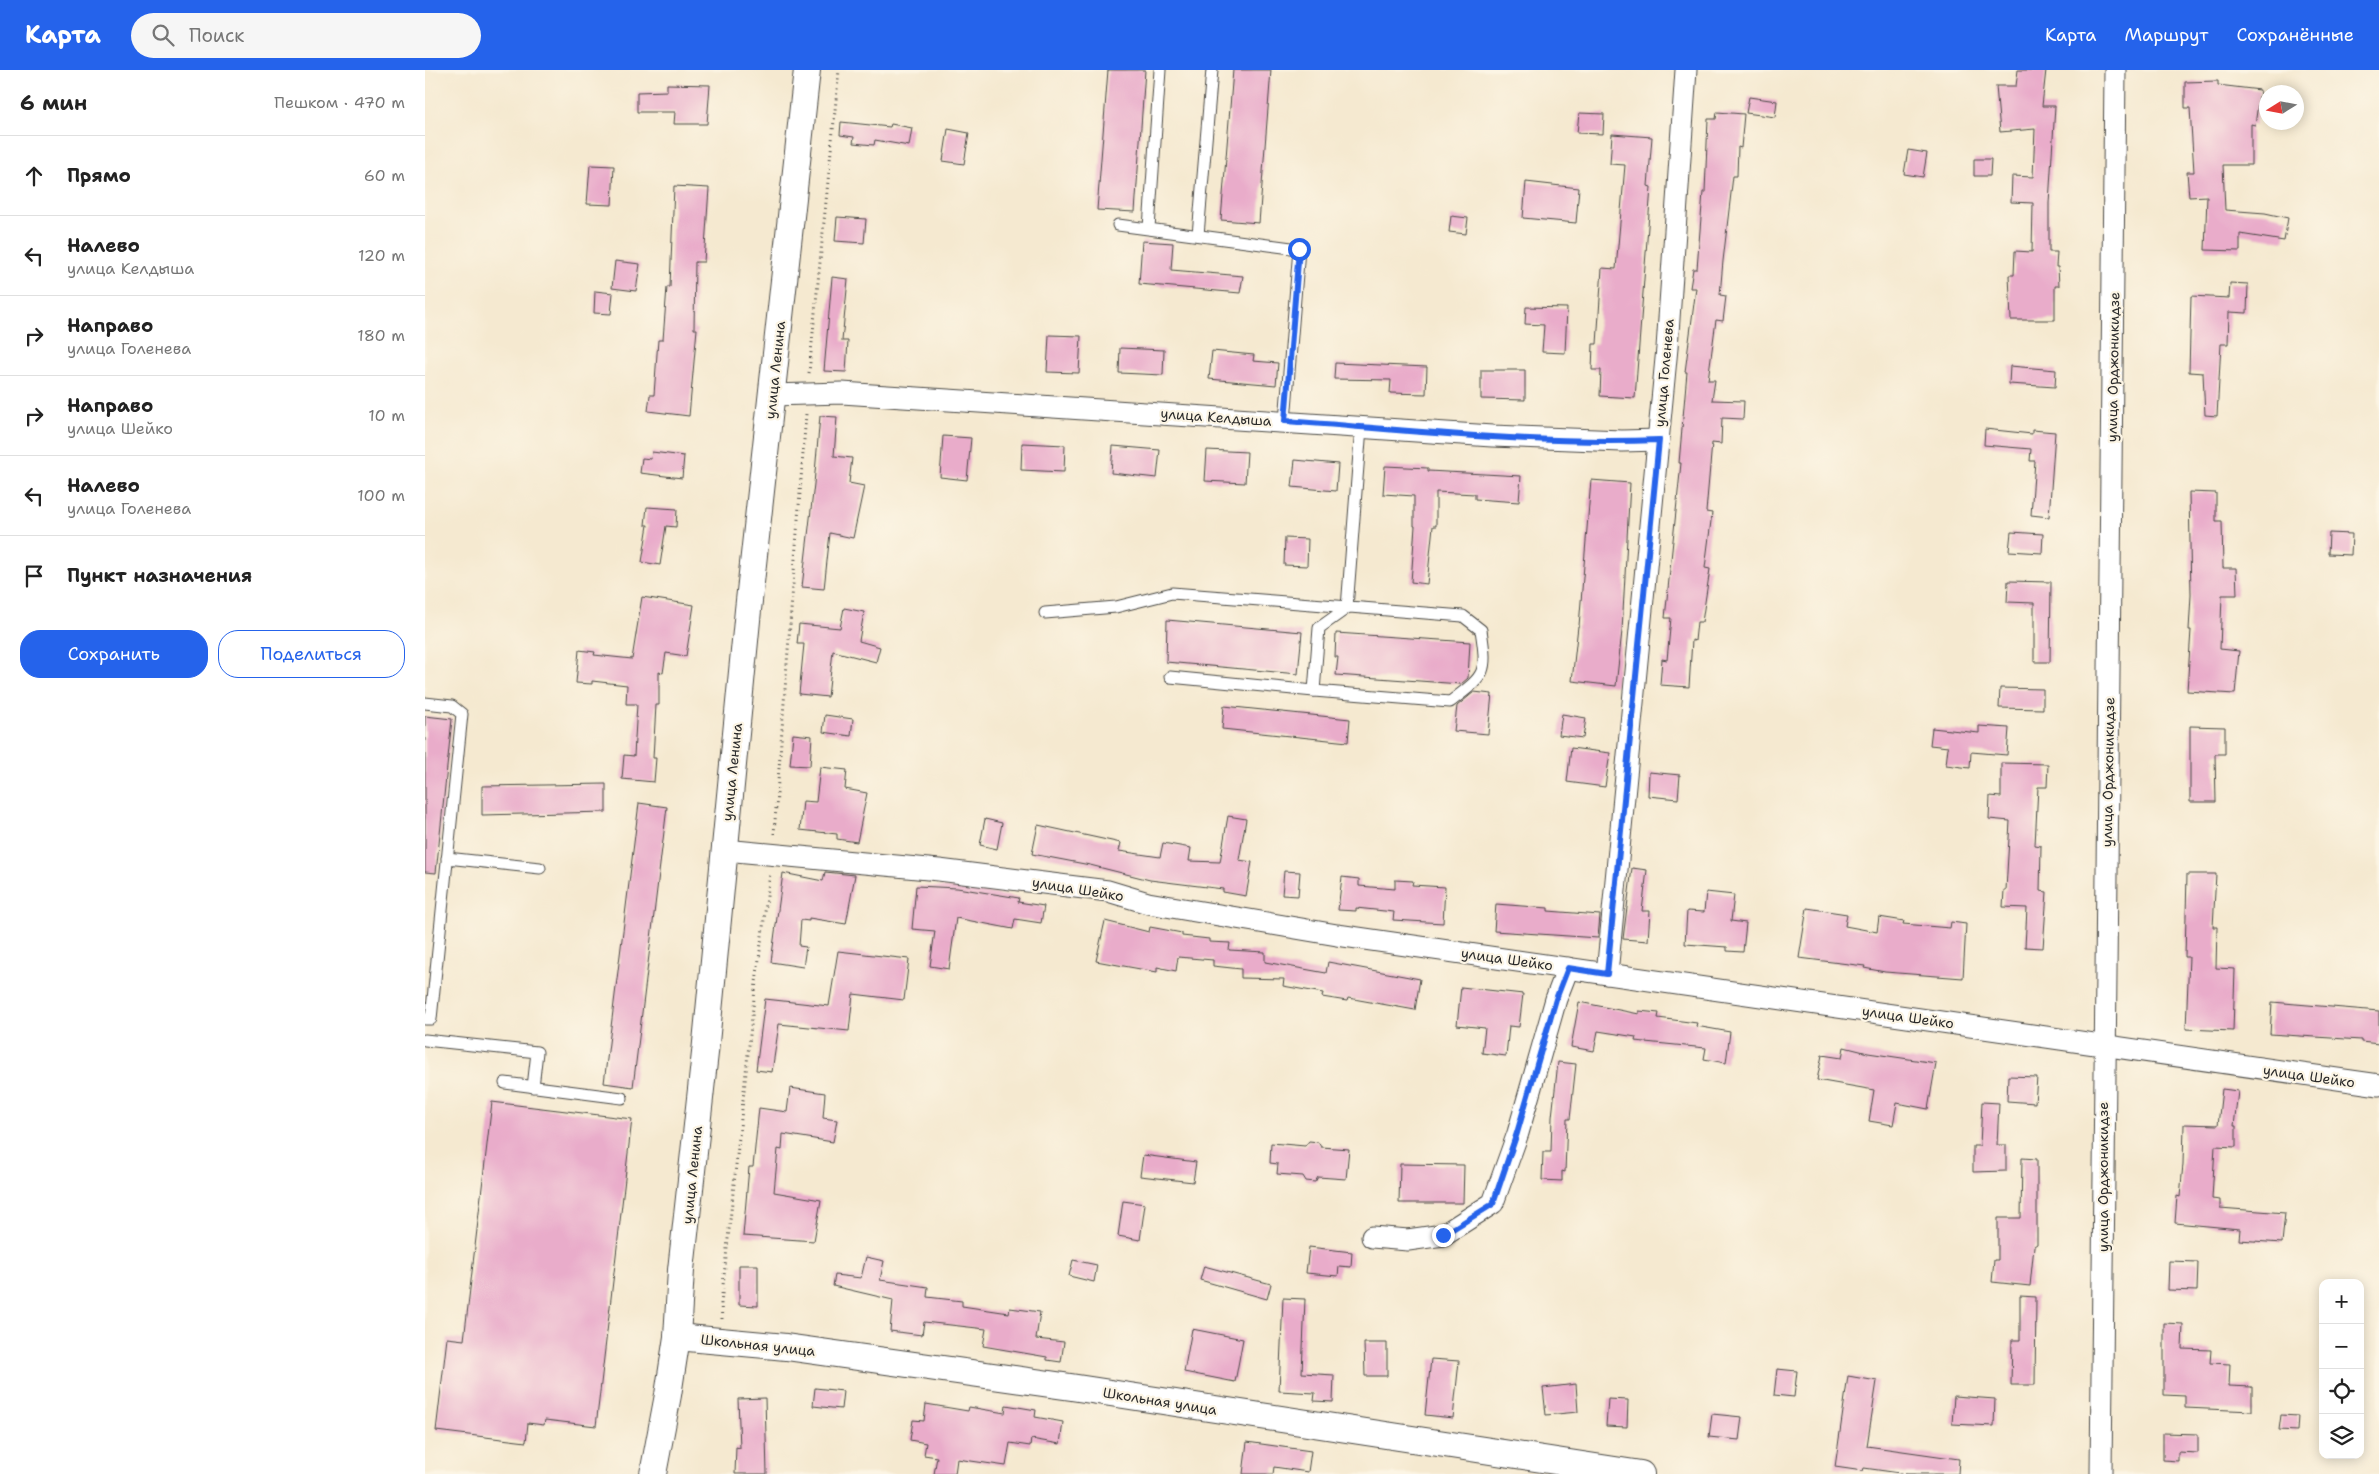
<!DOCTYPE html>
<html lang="ru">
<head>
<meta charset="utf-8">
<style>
	:root { --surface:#fff; --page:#f6f6f6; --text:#222; --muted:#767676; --line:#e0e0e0; --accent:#2563eb }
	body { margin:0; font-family:"Shantell Sans",sans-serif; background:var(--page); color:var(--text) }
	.controls { position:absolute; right:15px; bottom:15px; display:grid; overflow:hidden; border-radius:10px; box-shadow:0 2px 12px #0003 }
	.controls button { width:45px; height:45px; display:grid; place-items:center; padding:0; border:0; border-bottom:1px solid var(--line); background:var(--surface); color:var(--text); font:25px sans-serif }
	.compass { position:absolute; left:1834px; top:15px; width:45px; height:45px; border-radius:50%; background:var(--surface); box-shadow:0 2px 12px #0003; rotate:259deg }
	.stop { position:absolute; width:15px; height:15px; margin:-11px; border:4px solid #2563eb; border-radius:50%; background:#fff }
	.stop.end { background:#2563eb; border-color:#fff; box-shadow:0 1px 5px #0008 }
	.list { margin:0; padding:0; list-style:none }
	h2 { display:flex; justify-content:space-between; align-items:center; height:65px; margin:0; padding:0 20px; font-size:21px }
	h2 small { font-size:16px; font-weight:400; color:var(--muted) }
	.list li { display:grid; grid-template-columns:32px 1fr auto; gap:15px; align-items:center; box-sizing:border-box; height:80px; padding:0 20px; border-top:1px solid var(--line) }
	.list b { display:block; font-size:19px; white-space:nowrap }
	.list p { margin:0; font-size:16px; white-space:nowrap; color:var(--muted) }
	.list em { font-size:16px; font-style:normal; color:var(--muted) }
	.actions { display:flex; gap:10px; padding:15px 20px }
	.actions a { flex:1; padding:11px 0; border:1px solid var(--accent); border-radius:20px; text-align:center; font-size:18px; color:var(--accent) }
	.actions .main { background:var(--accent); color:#fff }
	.icon { flex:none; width:28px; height:28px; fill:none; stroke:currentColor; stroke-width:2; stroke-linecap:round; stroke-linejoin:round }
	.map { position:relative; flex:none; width:1954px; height:1404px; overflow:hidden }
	header { display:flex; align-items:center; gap:30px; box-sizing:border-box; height:70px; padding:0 25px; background:var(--accent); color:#fff }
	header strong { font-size:24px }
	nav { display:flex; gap:28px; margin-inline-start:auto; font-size:18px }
	.search { width:350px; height:45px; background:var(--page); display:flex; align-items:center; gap:12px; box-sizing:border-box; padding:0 18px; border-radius:28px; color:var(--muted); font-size:19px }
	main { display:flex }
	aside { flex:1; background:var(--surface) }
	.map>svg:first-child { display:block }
</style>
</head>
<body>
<header>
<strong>Карта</strong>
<div class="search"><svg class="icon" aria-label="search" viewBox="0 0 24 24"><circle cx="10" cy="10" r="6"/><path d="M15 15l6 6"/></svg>Поиск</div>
<nav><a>Карта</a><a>Маршрут</a><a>Сохранённые</a></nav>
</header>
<main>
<aside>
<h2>6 мин<small>Пешком · 470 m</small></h2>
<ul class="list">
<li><svg class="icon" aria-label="ahead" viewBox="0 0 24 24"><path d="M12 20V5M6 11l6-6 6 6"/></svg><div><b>Прямо</b></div><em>60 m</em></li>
<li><svg class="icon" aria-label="left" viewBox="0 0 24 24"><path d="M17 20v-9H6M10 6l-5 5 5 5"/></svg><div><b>Налево</b><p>улица Келдыша</p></div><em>120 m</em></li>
<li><svg class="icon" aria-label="right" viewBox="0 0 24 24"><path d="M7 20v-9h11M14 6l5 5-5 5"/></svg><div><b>Направо</b><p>улица Голенева</p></div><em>180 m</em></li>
<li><svg class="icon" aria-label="right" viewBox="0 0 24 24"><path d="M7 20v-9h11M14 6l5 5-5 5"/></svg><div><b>Направо</b><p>улица Шейко</p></div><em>10 m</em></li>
<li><svg class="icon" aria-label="left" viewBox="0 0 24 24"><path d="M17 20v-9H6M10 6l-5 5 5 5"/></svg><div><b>Налево</b><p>улица Голенева</p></div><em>100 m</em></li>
<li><svg class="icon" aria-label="arrive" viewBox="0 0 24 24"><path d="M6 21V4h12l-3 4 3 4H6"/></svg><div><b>Пункт назначения</b></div></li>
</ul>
<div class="actions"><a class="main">Сохранить</a><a>Поделиться</a></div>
</aside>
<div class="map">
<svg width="1954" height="1404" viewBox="0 0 1954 1404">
	<rect width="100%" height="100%" fill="#fcf5e5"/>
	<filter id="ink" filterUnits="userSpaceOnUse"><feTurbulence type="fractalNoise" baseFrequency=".02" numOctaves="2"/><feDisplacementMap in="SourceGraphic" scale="10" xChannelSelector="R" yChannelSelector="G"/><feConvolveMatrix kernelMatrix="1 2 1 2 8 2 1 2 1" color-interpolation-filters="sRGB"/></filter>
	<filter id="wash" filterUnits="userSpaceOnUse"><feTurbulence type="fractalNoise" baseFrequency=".0096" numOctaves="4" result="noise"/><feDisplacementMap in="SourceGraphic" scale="20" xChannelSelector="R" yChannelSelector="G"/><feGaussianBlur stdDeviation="1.12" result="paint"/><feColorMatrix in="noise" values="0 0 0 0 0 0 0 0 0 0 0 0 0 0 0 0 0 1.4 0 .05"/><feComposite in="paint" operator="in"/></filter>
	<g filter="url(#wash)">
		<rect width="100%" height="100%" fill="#f5e9d0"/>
		<g id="blocks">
			<g fill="#e9acca">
				<polygon points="683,0 720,0 710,142 672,140"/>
				<polygon points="808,0 846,0 834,153 796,150"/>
				<polygon points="1593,0 1621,0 1617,36 1630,36 1624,133 1624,182 1632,182 1631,197 1633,197 1634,216 1630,216 1630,250 1586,250 1584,205 1589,205 1590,181 1607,182 1608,133 1586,132 1587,106 1608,107 1610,59 1575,62 1571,16 1591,16"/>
				<polygon points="1793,11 1793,15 1835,20 1830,55 1826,54 1826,95 1798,95 1800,140 1840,143 1863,148 1859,171 1815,164 1815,181 1780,180 1782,126 1764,127 1762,102 1769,102 1765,38 1760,38 1760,12"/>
				<polygon points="242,14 285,15 282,54 249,54 250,42 212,42 212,22 242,21"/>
				<polygon points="1324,27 1352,31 1350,47 1321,43"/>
				<polygon points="1292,42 1319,44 1316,78 1313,77 1312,106 1308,106 1298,191 1295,225 1301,226 1298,251 1291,250 1283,310 1290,310 1287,330 1319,331 1318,349 1297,348 1296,374 1287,373 1281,442 1287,443 1280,498 1285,499 1277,552 1272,552 1270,571 1267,570 1264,617 1235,615 1237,589 1242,590 1246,548 1240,548 1256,393 1254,393 1262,302 1260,302 1271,218 1265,218 1268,199 1272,199 1278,122 1280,122 1283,49 1291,49"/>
				<polygon points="1154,43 1179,44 1178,64 1152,63"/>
				<polygon points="416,52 465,57 466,54 487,58 484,76 450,70 449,75 428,73 429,67 415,65"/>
				<polygon points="523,59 544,63 539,94 518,91"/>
				<polygon points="1187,64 1227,67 1223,116 1226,117 1210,328 1175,326 1176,300 1167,300 1168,274 1172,274 1177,198 1191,199 1200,95 1185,94"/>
				<polygon points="1483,80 1502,83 1498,107 1479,104"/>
				<polygon points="1549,89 1566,89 1565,106 1549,106"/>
				<polygon points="165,95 189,96 187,135 162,134"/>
				<polygon points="1101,112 1154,118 1151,153 1098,148"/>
				<polygon points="249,116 284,118 279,192 270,192 269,259 272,259 264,346 223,341 225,325 229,325 233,270 238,270 242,217 245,217"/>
				<polygon points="1026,146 1043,148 1041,164 1024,162"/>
				<polygon points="412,147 441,149 439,173 410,171"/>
				<polygon points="717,171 748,173 746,200 818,206 815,223 714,214"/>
				<polygon points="190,191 215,194 211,221 187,218"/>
				<polygon points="407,207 423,209 417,271 423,271 421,302 399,301"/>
				<polygon points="1805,213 1823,214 1822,243 1804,242 1803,274 1796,274 1792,346 1780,345 1778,303 1764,302 1766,226 1804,228"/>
				<polygon points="170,221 188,223 186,244 169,243"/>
				<polygon points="1101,237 1142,238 1140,283 1117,282 1119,255 1100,254"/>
				<polygon points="624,265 656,266 654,303 622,302"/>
				<polygon points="695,278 739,280 738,305 694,303"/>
				<polygon points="787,281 829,285 828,291 853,293 851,315 784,309"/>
				<polygon points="910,293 1002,297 1001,324 965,323 966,310 909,309"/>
				<polygon points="1585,296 1631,300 1630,317 1584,314"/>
				<polygon points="1056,300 1100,300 1100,330 1056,329"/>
				<polygon points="395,346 412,347 409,386 427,388 424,413 439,416 428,468 405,463 399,519 377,517 389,414"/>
				<polygon points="1560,359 1607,364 1607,360 1630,362 1624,447 1606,445 1610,391 1605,391 1606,379 1559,375"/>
				<polygon points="518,366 546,368 542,410 515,407"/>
				<polygon points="597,373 640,375 639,402 596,400"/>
				<polygon points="688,376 735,380 732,408 686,403"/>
				<polygon points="782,380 822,382 820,413 780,411"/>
				<polygon points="227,382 259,386 257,408 215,403 217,388 226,389"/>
				<polygon points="870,390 913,394 911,421 867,417"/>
				<polygon points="960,396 1003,398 1003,401 1096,406 1094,432 1050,429 1050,424 1011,422 1011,456 1008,456 1002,514 986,512 990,456 989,456 989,426 958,424"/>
				<polygon points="1166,410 1205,413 1197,561 1191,616 1147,611 1153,556 1154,556"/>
				<polygon points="1764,422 1791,423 1791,451 1797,451 1798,498 1811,498 1812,525 1797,525 1795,579 1814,581 1810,624 1762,621 1766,560 1764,560 1766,525"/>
				<polygon points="222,437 252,439 251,457 241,456 235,495 217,492 223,455 220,455"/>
				<polygon points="1586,462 1618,464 1617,483 1584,481"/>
				<polygon points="1904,463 1927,464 1926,485 1903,484"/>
				<polygon points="860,468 883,469 882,496 859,495"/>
				<polygon points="1583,511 1626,512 1625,592 1609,592 1609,533 1582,532"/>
				<polygon points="217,527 269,535 261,586 241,583 238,603 234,602 234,635 231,635 228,688 231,688 229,712 197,709 199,685 209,686 212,634 201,634 202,615 167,611 167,614 151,613 154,580 170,582 169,585 207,589"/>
				<polygon points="419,538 439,542 434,571 455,577 451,592 408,581 403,627 374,624 379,574 372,574 374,554 415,558"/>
				<polygon points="742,550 877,562 873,604 741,592"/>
				<polygon points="911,563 1045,572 1043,608 1036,614 911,605 913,587 910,587"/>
				<polygon points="1575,618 1618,619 1618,639 1574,638"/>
				<polygon points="1049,622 1067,624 1063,664 1029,661 1032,636"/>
				<polygon points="799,636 925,649 923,672 797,659"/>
				<polygon points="1137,644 1161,648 1158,668 1134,665"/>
				<polygon points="400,645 428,649 426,666 398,662"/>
				<polygon points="0,646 27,649 11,803 0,802"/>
				<polygon points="1554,656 1584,658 1582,685 1546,682 1545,698 1521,695 1523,677 1505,675 1507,658 1554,663"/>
				<polygon points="1765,656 1800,657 1800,684 1790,684 1791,732 1765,732"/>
				<polygon points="368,664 387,666 385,696 365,695"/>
				<polygon points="1146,678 1185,683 1180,717 1142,712"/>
				<polygon points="1576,693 1623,694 1622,717 1613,717 1610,775 1616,776 1615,821 1622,822 1618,878 1600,877 1602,838 1578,837 1579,820 1581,820 1585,751 1564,749 1565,726 1576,727"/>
				<polygon points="395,697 422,700 420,719 442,723 432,772 412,769 412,764 375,760 378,731 391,732"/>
				<polygon points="1224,702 1255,705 1253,729 1223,726"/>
				<polygon points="181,714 181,742 57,745 57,716"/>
				<polygon points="214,733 242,737 208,1017 179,1013"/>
				<polygon points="803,746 821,749 814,790 827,792 821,826 798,822 798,819 725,810 665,795 607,784 613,755 696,773 694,781 735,787 738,773 766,778 764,791 795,792"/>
				<polygon points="560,749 577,753 572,779 555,775"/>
				<polygon points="1207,798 1222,800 1217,841 1225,841 1223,871 1198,869"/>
				<polygon points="859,801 875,802 873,826 857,825"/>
				<polygon points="400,802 430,805 421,854 384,848 384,851 376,850 374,876 381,877 378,897 346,892 358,803 398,811"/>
				<polygon points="1762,804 1791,804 1788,857 1792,857 1791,898 1810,899 1808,961 1761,959 1764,887 1760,887"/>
				<polygon points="917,807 934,809 934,816 970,819 970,810 988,811 987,815 1020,817 1018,853 968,850 969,842 931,838 931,841 913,840"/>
				<polygon points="491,816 532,818 594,828 593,832 619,836 616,853 590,849 588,859 531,848 524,899 505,896 510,861 487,859"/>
				<polygon points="1281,822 1309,825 1306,851 1321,853 1318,882 1302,881 1302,877 1260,874 1262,841 1279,842"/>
				<polygon points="1071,834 1123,838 1123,841 1175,845 1173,868 1069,861"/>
				<polygon points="1382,838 1422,844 1420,856 1452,862 1454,847 1479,851 1478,854 1525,858 1526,852 1541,854 1538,908 1460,902 1439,898 1440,896 1374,888"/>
				<polygon points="680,851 724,862 725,857 757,863 757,866 784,869 784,872 805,873 804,880 840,882 840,892 901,903 903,892 995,909 990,940 923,928 922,931 897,927 898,923 858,916 859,909 816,908 816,899 788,896 788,890 753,887 751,901 732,897 732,902 671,891"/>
				<polygon points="413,881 484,889 479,930 428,924 424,961 354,954 347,1002 331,1000 340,929 404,936"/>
				<polygon points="1036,917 1098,924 1094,957 1084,956 1081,986 1057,983 1060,958 1032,955"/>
				<polygon points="1154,932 1214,944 1214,941 1234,943 1233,948 1272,953 1271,956 1305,962 1301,993 1279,989 1281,978 1210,971 1211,967 1173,961 1169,981 1146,977"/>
				<polygon points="1847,932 1954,941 1954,974 1936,972 1936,970 1845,964"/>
				<polygon points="1419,977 1443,983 1511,993 1503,1039 1472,1033 1468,1055 1444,1051 1449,1020 1392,1010 1397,985 1417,988"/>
				<polygon points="1133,992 1151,994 1145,1049 1142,1049 1140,1102 1137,1101 1137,1111 1117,1110 1118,1082 1126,1082 1127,1047"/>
				<polygon points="1583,1006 1612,1007 1610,1033 1582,1031"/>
				<polygon points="365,1018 400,1023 398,1048 412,1050 408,1072 358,1064 357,1080 353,1079 349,1122 396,1130 389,1171 318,1166 324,1097 328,1097 334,1038 362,1042"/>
				<polygon points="1797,1019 1813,1021 1809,1056 1811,1056 1811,1077 1790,1076 1787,1129 1795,1130 1795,1138 1860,1143 1857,1173 1814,1170 1815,1159 1750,1153 1752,1126 1755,1127 1758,1094 1759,1054 1793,1055"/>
				<polygon points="67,1032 207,1049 171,1356 120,1350 119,1355 103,1353 101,1372 11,1361 22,1268 39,1270"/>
				<polygon points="1557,1032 1574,1033 1572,1075 1581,1075 1581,1101 1548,1102 1548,1076 1555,1076"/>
				<polygon points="884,1071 893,1072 896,1077 924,1079 921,1109 893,1107 890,1112 881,1111 878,1106 852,1104 853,1094 845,1093 846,1073 880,1076"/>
				<polygon points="718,1085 771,1092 768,1112 715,1106"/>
				<polygon points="1597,1088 1612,1089 1612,1174 1609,1176 1605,1216 1567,1212 1569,1190 1573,1190 1573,1148 1596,1148"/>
				<polygon points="975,1094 1039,1095 1038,1133 974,1133"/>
				<polygon points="698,1131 720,1134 715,1170 693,1166"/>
				<polygon points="884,1177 927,1182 926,1197 914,1196 913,1206 881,1203"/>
				<polygon points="441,1187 459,1191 455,1210 503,1217 502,1227 537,1231 537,1236 584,1243 585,1238 615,1242 611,1269 639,1272 636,1292 622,1290 622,1287 558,1276 561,1259 499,1252 497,1265 465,1261 468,1230 408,1216 410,1205 436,1208"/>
				<polygon points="648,1190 672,1195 669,1212 644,1206"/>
				<polygon points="1744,1191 1773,1192 1772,1221 1743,1220"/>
				<polygon points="314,1195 333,1195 333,1236 314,1235"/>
				<polygon points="779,1196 846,1214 842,1229 775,1210"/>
				<polygon points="1595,1226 1611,1227 1610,1315 1586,1315 1587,1270 1595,1270"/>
				<polygon points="858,1228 880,1229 877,1303 909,1305 908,1332 889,1331 890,1323 854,1321"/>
				<polygon points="1739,1253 1758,1254 1757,1279 1786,1280 1785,1293 1805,1294 1804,1316 1827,1317 1827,1341 1760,1338 1760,1326 1739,1325"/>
				<polygon points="767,1259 818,1269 810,1312 759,1302"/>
				<polygon points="939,1273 962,1273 962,1306 940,1306"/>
				<polygon points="1006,1289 1034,1291 1028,1348 1000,1345"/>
				<polygon points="1352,1299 1372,1301 1369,1327 1349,1325"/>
				<polygon points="1423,1306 1452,1311 1442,1376 1534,1389 1533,1404 1482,1404 1439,1398 1438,1401 1410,1397"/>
				<polygon points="1151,1314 1153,1342 1121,1345 1118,1318"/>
				<polygon points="390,1318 418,1321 416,1339 388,1336"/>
				<polygon points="1529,1326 1570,1329 1569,1356 1527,1354"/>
				<polygon points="340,1328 342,1404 310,1404 311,1377 315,1378 313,1329"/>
				<polygon points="1183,1329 1203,1330 1202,1357 1181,1356"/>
				<polygon points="501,1334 543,1341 544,1337 580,1343 581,1335 611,1340 610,1347 638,1352 635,1374 606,1369 605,1376 585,1373 581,1396 532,1389 530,1404 509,1404 512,1387 499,1385 501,1373 485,1370 488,1350 499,1351"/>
				<polygon points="1287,1344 1317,1347 1314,1370 1284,1367"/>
				<polygon points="1856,1345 1873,1346 1872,1361 1854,1360"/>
				<polygon points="1738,1363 1773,1364 1773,1383 1753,1382 1753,1391 1738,1390"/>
				<polygon points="822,1372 886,1381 883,1402 849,1397 848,1404 818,1404"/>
			</g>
		</g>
	</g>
	<g filter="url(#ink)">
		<use href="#blocks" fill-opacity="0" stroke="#494844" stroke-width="1"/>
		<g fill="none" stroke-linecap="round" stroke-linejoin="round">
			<defs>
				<g id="service">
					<polyline points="693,155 874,179 860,351"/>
					<polyline points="724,158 735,0"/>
					<polyline points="773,165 787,0"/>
					<path d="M620,543L691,537L747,523L1038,546L1056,560C1063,605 1060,605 1025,632L889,621L894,558L922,538L936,357"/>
					<polyline points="745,607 889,621"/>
					<polyline points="0,633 27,636 37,644 6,949 0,949"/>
					<polyline points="22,788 115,798"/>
					<polyline points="0,970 112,982 108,1017"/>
					<polyline points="80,1013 197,1028"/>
				</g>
				<g id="minor">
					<polyline points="347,325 417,323 1067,366 1197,371 1234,370"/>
					<polyline points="300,780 514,800 683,821 723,833 912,865 1954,1015"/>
					<polyline points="1182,904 1242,278 1261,0"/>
					<polyline points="947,1167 983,1170 1018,1165 1068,1133 1093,1063 1131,929 1143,898"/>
					<polyline points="1676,1404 1690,0"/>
				</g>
				<g id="tertiary">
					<polyline points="252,1267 361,1277 646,1317 1216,1404"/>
					<polyline points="228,1404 243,1325 252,1267 256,1200 280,983 323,540 382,0"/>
				</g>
			</defs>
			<use href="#service" stroke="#494844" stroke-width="13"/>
			<use href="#minor" stroke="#494844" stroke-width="23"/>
			<use href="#tertiary" stroke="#494844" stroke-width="28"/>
			<g stroke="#494844" stroke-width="3" stroke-dasharray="1 4" stroke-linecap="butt">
				<polyline points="384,303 414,0"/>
				<polyline points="349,764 381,344"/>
				<polyline points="297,1249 296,1234 329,928 345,803"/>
			</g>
			<use href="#service" stroke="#fff" stroke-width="11"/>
			<use href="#minor" stroke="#fff" stroke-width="21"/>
			<use href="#tertiary" stroke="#fff" stroke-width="26"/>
		</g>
	</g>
	<g fill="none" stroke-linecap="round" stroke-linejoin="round" filter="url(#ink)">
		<path stroke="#2563eb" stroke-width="6" d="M874,179L860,351C984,360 1109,375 1234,370L1182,904L1143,898L1131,929L1092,1063L1068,1134L1018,1165"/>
	</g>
	<g text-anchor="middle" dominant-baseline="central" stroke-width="4.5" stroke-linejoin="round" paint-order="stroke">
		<g font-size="14" fill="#2b2b2b" stroke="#fcf5e5">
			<text transform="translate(1688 297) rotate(-89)">улица Орджоникидзе</text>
			<text transform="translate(350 300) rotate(-84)">улица Ленина</text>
			<text transform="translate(1239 303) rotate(-85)">улица Голенева</text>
			<text transform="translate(791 347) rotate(4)">улица Келдыша</text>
			<text transform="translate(307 702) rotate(-84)">улица Ленина</text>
			<text transform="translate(1683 702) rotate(-89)">улица Орджоникидзе</text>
			<text transform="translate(653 819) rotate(9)">улица Шейко</text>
			<text transform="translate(1082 889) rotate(8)">улица Шейко</text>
			<text transform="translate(1483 947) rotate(8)">улица Шейко</text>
			<text transform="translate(1884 1006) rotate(8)">улица Шейко</text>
			<text transform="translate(267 1105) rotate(-84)">улица Ленина</text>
			<text transform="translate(1678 1107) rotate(-90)">улица Орджоникидзе</text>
			<text transform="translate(333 1275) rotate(6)">Школьная улица</text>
			<text transform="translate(735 1331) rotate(9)">Школьная улица</text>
		</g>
	</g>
</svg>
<div class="controls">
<button>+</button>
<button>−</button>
<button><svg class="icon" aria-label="locate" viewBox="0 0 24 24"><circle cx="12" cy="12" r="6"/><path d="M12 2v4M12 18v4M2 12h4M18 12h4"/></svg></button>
<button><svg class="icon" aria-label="layers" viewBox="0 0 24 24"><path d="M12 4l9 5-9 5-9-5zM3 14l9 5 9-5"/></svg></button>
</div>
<svg class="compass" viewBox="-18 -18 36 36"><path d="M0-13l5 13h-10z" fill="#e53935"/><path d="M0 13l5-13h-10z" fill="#767676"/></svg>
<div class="stop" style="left:874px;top:179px"></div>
<div class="stop end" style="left:1018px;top:1165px"></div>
</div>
</main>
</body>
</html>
